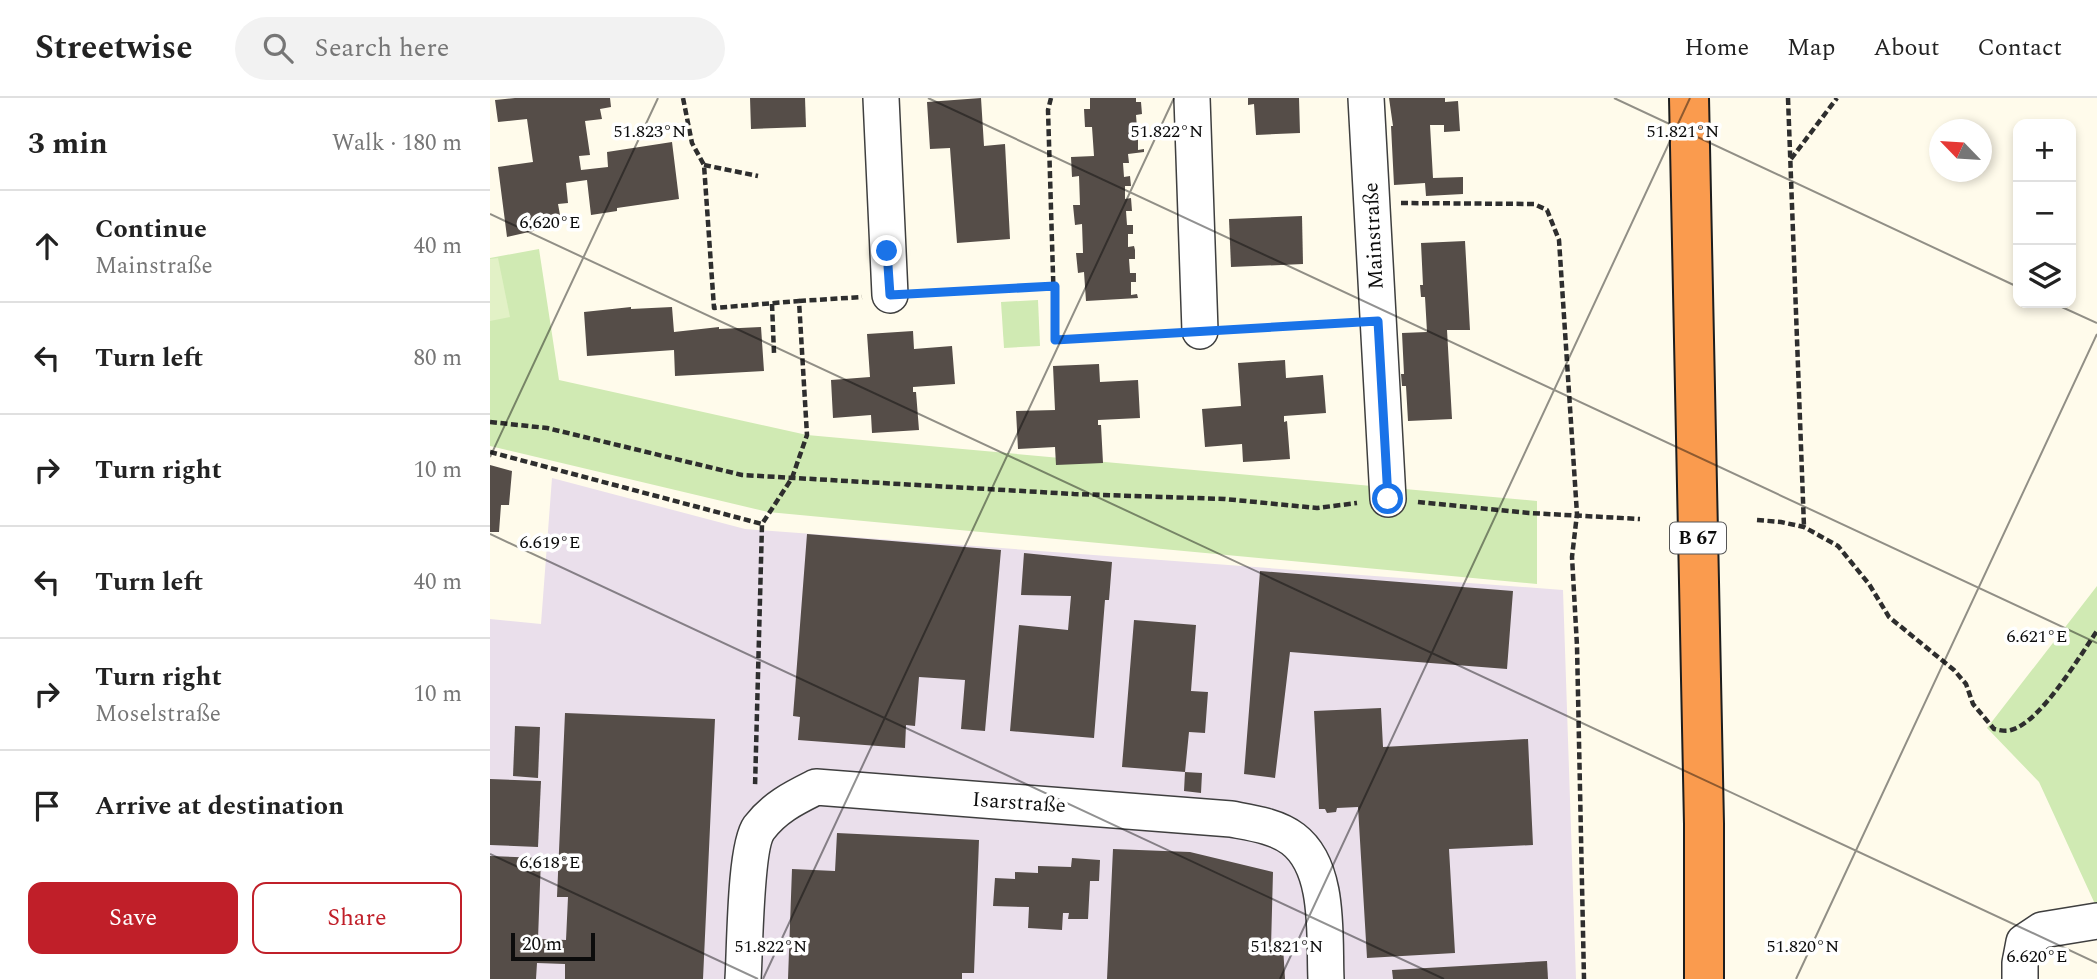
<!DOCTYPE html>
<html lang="en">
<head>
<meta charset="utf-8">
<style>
	:root { --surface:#fff; --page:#f2f2f2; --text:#222; --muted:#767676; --line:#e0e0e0; --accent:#c01f29 }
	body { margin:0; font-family:Spectral,serif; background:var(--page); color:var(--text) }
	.controls { position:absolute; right:21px; top:21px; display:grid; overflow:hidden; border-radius:14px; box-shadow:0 4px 10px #0003 }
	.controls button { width:63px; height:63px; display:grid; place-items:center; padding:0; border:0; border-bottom:2px solid var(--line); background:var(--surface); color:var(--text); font:35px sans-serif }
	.compass { position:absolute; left:1439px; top:21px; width:63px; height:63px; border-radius:50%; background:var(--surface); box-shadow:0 4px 10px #0003; rotate:295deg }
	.scale { position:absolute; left:21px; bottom:18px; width:84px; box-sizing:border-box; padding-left:7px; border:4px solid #0c0c0c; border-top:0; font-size:19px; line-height:24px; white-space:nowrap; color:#0c0c0c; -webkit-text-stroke:5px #fff; paint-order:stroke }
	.stop { position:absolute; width:21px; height:21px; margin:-16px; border:5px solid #1a73e8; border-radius:50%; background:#fff }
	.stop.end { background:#1a73e8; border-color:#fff; box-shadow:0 2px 7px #0008 }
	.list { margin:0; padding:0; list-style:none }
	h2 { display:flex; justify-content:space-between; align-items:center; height:91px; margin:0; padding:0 28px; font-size:30px }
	h2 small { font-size:23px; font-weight:400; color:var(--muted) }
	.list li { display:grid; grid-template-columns:46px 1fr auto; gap:21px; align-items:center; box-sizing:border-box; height:112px; padding:0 28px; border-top:2px solid var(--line) }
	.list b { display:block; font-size:26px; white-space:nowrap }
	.list p { margin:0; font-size:23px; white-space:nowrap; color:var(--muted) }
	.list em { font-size:23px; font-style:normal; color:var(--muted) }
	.actions { display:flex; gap:14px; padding:21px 28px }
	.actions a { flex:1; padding:16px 0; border:2px solid var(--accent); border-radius:14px; text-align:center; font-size:24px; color:var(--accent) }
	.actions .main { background:var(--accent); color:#fff }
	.icon { flex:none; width:38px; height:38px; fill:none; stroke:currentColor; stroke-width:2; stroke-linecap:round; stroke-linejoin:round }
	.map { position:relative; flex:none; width:1607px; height:881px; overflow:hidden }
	header { display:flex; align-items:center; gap:42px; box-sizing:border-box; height:98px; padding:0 35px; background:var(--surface); border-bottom:2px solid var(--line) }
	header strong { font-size:33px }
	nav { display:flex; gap:38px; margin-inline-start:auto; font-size:24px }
	.search { width:490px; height:63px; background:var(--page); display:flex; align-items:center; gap:18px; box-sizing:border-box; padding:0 24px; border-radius:38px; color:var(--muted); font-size:26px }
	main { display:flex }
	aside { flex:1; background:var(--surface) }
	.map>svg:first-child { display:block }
</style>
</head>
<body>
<header>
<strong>Streetwise</strong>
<div class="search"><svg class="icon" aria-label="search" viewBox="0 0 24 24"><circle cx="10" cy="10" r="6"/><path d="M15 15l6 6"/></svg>Search here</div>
<nav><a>Home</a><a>Map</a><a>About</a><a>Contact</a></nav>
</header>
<main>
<aside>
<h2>3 min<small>Walk · 180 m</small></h2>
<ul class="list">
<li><svg class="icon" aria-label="ahead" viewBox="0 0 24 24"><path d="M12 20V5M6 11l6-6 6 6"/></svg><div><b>Continue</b><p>Mainstraße</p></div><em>40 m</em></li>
<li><svg class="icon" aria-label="left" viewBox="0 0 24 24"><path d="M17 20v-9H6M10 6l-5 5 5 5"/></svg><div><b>Turn left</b></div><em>80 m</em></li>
<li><svg class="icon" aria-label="right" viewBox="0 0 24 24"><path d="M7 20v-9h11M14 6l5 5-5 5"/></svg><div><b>Turn right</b></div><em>10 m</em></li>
<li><svg class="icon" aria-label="left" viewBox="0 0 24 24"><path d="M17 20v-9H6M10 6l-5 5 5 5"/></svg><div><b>Turn left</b></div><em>40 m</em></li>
<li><svg class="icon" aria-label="right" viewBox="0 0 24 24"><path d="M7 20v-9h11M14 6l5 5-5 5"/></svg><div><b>Turn right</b><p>Moselstraße</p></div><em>10 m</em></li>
<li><svg class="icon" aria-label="arrive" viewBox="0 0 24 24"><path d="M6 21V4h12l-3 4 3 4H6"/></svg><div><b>Arrive at destination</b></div></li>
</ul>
<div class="actions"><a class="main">Save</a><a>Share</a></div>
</aside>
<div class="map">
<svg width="1607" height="881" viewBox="0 0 1607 881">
	<rect width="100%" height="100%" fill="#fffbeb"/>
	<polygon fill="#eadfeb" points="62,380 255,431 1073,492 1086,881 0,881 0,521 51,526"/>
	<g fill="#d0eab3">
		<polygon points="49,151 69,282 317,337 1047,403 1047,486 278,414 0,348 0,160"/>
		<polygon points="548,202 550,248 514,250 511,204"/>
		<polygon points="1607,488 1607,805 1605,806 1549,684 1497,630"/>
	</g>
	<polygon fill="#e2f1c6" points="8,160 20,219 0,223 0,161"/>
	<g fill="#554d48">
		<polygon points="25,0 120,0 121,9 110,11 112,21 95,23 100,57 89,58 91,72 118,69 117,54 182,44 189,101 127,110 127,113 101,117 97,82 76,85 78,105 68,106 70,117 59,118 61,129 17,139 8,69 43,64 37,21 8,24 5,2"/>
		<polygon points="260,0 315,0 316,29 261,31"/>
		<polygon points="491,0 494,48 515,46 520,141 467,145 460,50 440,51 437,4"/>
		<polygon points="600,0 646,0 646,4 651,4 652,16 646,17 647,30 653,29 653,39 648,40 648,52 654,51 654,54 638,56 639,65 633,65 634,79 640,78 641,88 635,88 635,101 641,100 642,113 636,113 637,127 643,127 643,136 638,136 638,149 644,148 645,152 645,161 639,161 640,175 646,175 646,184 641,184 641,197 647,196 648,200 596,203 594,174 588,175 586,155 593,155 592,126 585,127 583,107 590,107 589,78 582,79 581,59 604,58 602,29 595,29 594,11 600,11"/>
		<polygon points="758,0 809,0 810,35 766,37 764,6 758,7"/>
		<polygon points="899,0 955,0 955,4 968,3 970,33 954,34 954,27 940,27 943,80 973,79 973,96 936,98 935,85 904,87 901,28 903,28"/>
		<polygon points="812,118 813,166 741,169 739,121"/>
		<polygon points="975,143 980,232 957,232 962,321 918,323 916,288 912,288 911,276 914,276 912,235 937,234 935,199 931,199 930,187 933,187 931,145"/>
		<polygon points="141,209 141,211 182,209 184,234 229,229 229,231 271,229 274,273 185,278 184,252 97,258 94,214"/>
		<polygon points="423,233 424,251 462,248 465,286 423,289 423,294 426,294 429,332 382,335 381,317 343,320 341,282 380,279 377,236"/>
		<polygon points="795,262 796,280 833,277 836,315 794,318 794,324 797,323 800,361 753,364 752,346 715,349 712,311 751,308 748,265"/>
		<polygon points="609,266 610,284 648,282 650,320 608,322 608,327 611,327 613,365 566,367 565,349 528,351 526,313 565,312 563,268"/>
		<polygon points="0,367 22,373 19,407 11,407 9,434 0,434"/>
		<polygon points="317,436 511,452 495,633 471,631 475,582 429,579 425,628 416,627 415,650 308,642 310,619 303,618"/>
		<polygon points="534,455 622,464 619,502 615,502 604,640 520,633 529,527 578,532 581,498 531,497"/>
		<polygon points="770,473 1023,493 1017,571 800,554 785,680 754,676"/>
		<polygon points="644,522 706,527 701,593 718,594 715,635 699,634 695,674 712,675 711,695 694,693 695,674 632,669"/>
		<polygon points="891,610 893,649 1038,641 1043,747 959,751 965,855 877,860 868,709 847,710 846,714 837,715 835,711 829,711 824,613"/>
		<polygon points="75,615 225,621 213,881 75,881 75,866 47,865 46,881 0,881 0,758 51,760 48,841 76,842 78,799 67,799"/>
		<polygon points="25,628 50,629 48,680 23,678"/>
		<polygon points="0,681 51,683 48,749 0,747"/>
		<polygon points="347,735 489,742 484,875 472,875 472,881 298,881 302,771 345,773"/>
		<polygon points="623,751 700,754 783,774 781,849 793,848 795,881 617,881"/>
		<polygon points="582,760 610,762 609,783 600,783 598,821 578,821 579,815 573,815 572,832 538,830 539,809 503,808 505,780 525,781 525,774 548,775 548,768 581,769"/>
		<polygon points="1057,863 1058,881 903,881 902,872"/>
	</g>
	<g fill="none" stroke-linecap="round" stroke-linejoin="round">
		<defs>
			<g id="minor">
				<polyline points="391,0 400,197"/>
				<polyline points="702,0 710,233"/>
				<polyline points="876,0 898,401"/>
				<path d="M253,881C255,852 255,749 269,730C285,709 304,700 326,689L741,721C762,725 786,728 803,741C841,770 834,839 836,881"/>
				<polyline points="1530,881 1530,865 1534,844 1552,832 1607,823"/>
			</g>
			<polyline id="highway" points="1199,0 1214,726 1214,881"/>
		</defs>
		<use href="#minor" stroke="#3f3f3f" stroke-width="38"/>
		<use href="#highway" stroke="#1d1d1d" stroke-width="42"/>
		<g stroke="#2e2e2e" stroke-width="4.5" stroke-dasharray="7 3.5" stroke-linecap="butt">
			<polyline points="193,0 202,45 214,67 224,210 309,203 317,337 302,380 272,426 265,689"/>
			<polyline points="561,0 558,12 565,242 681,235"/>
			<polyline points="1298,0 1314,429"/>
			<polyline points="1301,61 1347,0"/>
			<polyline points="214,67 268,78"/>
			<polyline points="911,105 1044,106 1057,112 1069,142 1087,416 1082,459 1087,548 1094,881"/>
			<polyline points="429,196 565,188"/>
			<polyline points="309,203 372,199"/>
			<polyline points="282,206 284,255"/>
			<polyline points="738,231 859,224"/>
			<polyline points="0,324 57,330 252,377 584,396 735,401 827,410 867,405"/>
			<polyline points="0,354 272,426"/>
			<polyline points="928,404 1039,415 1150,421"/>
			<path d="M1267,422L1291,424L1314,429L1348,448L1379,486L1399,519L1464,572L1476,586L1483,606L1504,631C1509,632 1516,634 1521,632C1551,624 1589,559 1607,533"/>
		</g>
		<use href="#minor" stroke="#fff" stroke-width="35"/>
		<use href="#highway" stroke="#fa9b4e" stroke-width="38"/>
	</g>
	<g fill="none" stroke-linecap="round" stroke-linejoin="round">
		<polyline stroke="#1a73e8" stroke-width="9" points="397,153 400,197 565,188 565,242 888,223 898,401"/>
	</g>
	<path fill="none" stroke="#0c0c0c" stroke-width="2" stroke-opacity="0.45" d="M438,0L1607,545M1124,0L1528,189M0,116L1607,865M1563,205L1607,225M0,359L168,0M0,436L954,881M0,756L268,881M273,881L684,0M790,881L1200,0M1306,881L1607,236"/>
	<g text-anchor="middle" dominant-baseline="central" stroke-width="7" stroke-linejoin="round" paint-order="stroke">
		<rect fill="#fff" stroke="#555" stroke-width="2" x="1180" y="424.5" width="56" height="31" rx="5"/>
		<g font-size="19" font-weight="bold" fill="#0c0c0c">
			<text x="1208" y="440">B 67</text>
		</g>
		<g font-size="21" fill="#0c0c0c" stroke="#fff">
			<text transform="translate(884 138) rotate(-93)">Mainstraße</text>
			<text transform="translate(529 705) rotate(4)">Isarstraße</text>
		</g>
	</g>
	<g font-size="18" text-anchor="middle" fill="#0c0c0c" stroke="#fff" stroke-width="7" stroke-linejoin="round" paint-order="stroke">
		<text x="160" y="39">51.823°N</text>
		<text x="677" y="39">51.822°N</text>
		<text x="1193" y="39">51.821°N</text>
		<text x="60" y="130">6.620°E</text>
		<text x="60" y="450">6.619°E</text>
		<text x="1547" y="544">6.621°E</text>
		<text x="60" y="770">6.618°E</text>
		<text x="281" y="854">51.822°N</text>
		<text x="797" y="854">51.821°N</text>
		<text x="1313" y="854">51.820°N</text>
		<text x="1547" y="864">6.620°E</text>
	</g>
</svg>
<div class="controls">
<button>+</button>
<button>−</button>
<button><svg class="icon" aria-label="layers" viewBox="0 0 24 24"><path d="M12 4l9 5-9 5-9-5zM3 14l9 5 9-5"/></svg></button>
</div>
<svg class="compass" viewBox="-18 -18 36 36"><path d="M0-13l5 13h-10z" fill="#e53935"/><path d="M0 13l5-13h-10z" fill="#767676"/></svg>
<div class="scale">20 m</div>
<div class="stop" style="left:898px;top:401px"></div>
<div class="stop end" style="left:397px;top:153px"></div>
</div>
</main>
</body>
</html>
